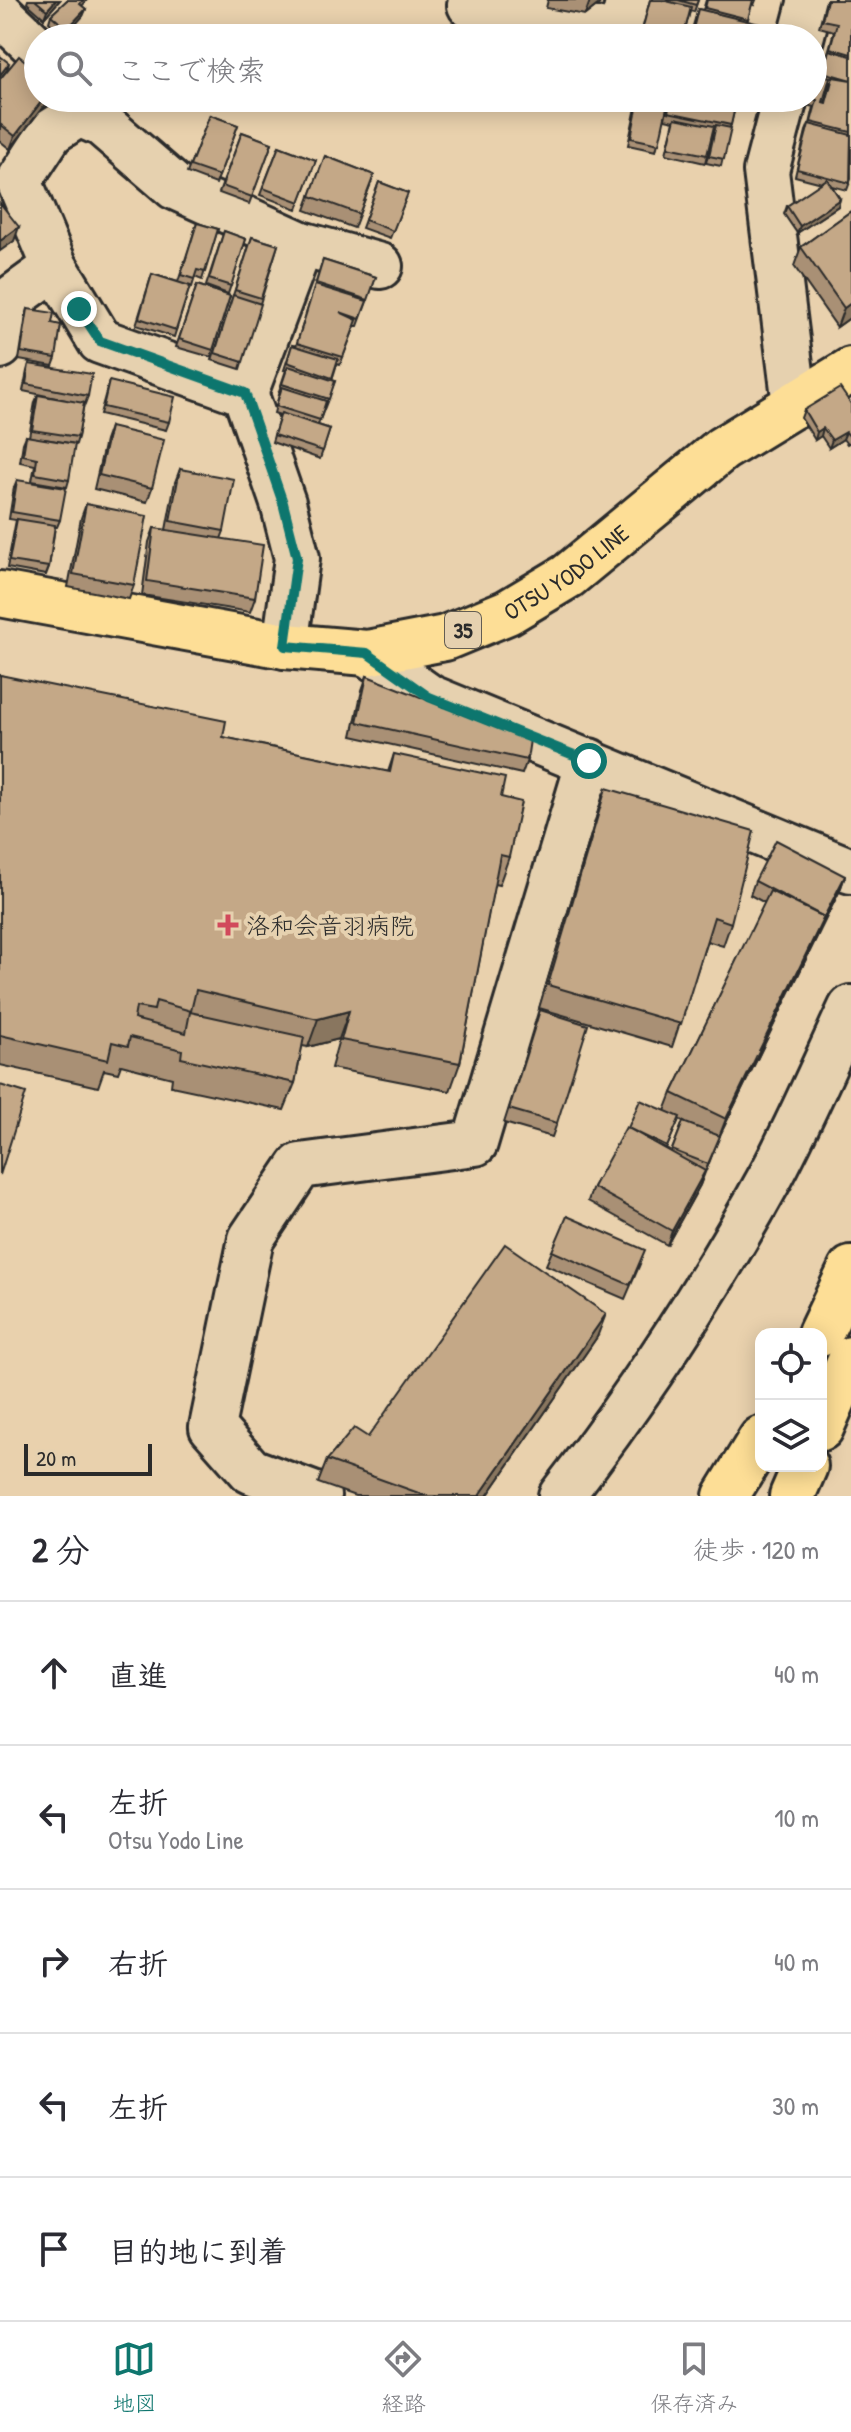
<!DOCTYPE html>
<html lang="ja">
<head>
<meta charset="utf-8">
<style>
	:root { --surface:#fff; --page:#f2f2f3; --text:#2b2b33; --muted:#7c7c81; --line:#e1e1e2; --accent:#0f766e }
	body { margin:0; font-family:"Patrick Hand","Klee One",sans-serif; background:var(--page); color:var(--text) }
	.controls { position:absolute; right:24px; bottom:24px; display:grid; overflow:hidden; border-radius:16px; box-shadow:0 4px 20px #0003 }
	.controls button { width:72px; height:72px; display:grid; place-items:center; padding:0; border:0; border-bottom:2px solid var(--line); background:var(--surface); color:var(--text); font:40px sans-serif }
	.scale { position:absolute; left:24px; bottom:20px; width:128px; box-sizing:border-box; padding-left:8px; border:4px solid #2b2b2b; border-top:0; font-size:22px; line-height:28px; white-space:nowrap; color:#2b2b2b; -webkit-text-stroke:6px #e6d1af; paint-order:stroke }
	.stop { position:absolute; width:24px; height:24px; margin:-18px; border:6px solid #0f766e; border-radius:50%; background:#fff }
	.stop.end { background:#0f766e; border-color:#fff; box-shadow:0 2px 8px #0008 }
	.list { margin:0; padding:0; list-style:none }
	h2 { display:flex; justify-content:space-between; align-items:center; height:104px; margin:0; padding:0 32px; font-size:34px }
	h2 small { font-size:26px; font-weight:400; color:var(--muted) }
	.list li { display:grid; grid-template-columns:52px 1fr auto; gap:24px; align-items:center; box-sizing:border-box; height:144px; padding:0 32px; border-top:2px solid var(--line) }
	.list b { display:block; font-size:30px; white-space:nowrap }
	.list p { margin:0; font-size:26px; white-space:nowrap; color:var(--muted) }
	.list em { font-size:26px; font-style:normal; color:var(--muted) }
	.icon { flex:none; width:44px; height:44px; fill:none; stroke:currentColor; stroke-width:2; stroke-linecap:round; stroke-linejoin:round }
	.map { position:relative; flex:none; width:851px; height:1496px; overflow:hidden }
	.search { position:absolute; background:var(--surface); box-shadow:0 4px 20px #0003; left:24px; right:24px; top:24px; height:88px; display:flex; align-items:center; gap:20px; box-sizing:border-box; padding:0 28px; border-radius:44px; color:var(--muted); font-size:30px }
	.sheet { height:824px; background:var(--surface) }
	nav { display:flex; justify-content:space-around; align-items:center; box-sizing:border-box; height:112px; border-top:2px solid var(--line); background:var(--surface); font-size:22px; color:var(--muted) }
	nav a { display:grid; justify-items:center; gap:4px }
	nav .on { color:var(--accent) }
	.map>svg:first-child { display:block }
</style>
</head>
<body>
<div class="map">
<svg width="851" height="1496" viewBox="0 0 851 1496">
	<rect width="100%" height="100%" fill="#e9d1ad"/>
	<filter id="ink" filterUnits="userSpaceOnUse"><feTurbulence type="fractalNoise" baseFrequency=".0125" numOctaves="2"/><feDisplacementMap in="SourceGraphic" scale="16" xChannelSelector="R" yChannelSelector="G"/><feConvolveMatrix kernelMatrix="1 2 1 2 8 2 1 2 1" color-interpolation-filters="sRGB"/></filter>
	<g filter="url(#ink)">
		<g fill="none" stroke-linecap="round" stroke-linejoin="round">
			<defs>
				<g id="minor">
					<polyline points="471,0 470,5 620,35 629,0"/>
					<polyline points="0,13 38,49"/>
					<polyline points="801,38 811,0"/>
					<polyline points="785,98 766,171 795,405"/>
					<polyline points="79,114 102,124 175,187 301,244 380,266"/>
					<polyline points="55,267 100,341 245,393 283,503 297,558 285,646"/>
					<polyline points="0,346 4,304 55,267 19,181 51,132 79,114 77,98"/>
					<polyline points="245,393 301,244"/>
					<polyline points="367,653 429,697 851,871"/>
					<polyline points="318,1496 251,1471 212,1427 251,1239 300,1166 475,1143 589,761"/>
					<path d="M561,1496C640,1394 710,1287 772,1174C801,1120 825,1063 851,1008"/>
				</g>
				<g id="major">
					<path id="s1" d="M0,594L285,646L367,653L445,638L508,612L568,576L722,449L851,370"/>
				</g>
				<g id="highway">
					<polyline points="820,1334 851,1269"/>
					<polyline points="821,1428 851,1359"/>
					<polyline points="726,1496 761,1439"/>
					<polyline points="792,1496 805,1466"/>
				</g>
			</defs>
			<use href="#minor" stroke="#2b2b2b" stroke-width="50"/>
			<use href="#major" stroke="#2b2b2b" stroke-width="50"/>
			<use href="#highway" stroke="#2b2b2b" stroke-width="50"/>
			<use href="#minor" stroke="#e6d1af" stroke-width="44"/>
			<use href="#major" stroke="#fdde96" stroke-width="44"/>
			<use href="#highway" stroke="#fdde96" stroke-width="44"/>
		</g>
		<g fill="#a99074" stroke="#2b2b2b" stroke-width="2" fill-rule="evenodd">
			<polygon points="28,0 60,0 44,18 27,3"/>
			<polygon points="67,0 87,0 82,6 86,9 83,16 64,37 49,22 51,15"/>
			<polygon points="548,0 604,0 585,15 546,8"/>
			<polygon points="650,0 698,0 694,12 690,11 683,38 640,38"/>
			<polygon points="706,0 756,0 754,5 752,4 747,21 765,38 694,38 694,37 690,36 698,9 703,10"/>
			<path d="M826,0H851V179L847,190L832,186L840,199L838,206L797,233L784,214L787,206L822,183L795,176L806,131L809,124H810L814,107L789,101L790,98H813L822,75L834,31L819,27ZM829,82H831L825,103L823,102Z"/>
			<polygon points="0,79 38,98 50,98 10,149 0,141"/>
			<polygon points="638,98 669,98 656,151 628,145"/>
			<polygon points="669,98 737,98 721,166 706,163 714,130 713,129 705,163 666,154 674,121 665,119"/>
			<polygon points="210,115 238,125 216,184 187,173"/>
			<polygon points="242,132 272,143 249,204 219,193"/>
			<polygon points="279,146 316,160 297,209 260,195"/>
			<polygon points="325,156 374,175 354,228 305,210"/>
			<polygon points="379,182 408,193 390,238 362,228"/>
			<polygon points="851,211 851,317 837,327 794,266 801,247"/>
			<polygon points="197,223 218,229 202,280 195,277 192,287 190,286 174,337 136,325 152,274 178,282"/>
			<polygon points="224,231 246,239 228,294 206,286"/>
			<polygon points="252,237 278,245 240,369 212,360"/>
			<polygon points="323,260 376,277 358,326 355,326 340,365 337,364 332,380 335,381 318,425 330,429 320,459 272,442 280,415 274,413 280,391 279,391 286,370 284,370 292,345 296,346"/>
			<polygon points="197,285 230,296 211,357 176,347"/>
			<polygon points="28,309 52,323 56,358 53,366 19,360 26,316"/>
			<polygon points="29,364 88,396 85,404 84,403 78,437 76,444 45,439 69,480 67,487 32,481 35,465 20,462 23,443 26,436 29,437 35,402 38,395 66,400 23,391 27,371"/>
			<polygon points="109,381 169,422 166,430 100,414"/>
			<polygon points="851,404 851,442 847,444 843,439 829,448 821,436 815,440 801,418 804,410"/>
			<polygon points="110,427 152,488 147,502 94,489 105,441"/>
			<polygon points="180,469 224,531 221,539 255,598 250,612 142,595 149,542 154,528 166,530 175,482"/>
			<polygon points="17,480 60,520 57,527 55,527 49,567 46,575 7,568 16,520 9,519 14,487"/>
			<polygon points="86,504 134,585 129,599 68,587 81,518"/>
			<polygon points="0,675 223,737 388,772 394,754 501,797 509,857 499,885 494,884 460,1063 450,1091 331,1068 339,1039 308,1047 302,1046 295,1083 284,1110 171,1086 172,1078 121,1065 118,1073 104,1070 98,1087 0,1065"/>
			<polygon points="367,676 527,760 522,774 352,736 362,690"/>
			<polygon points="606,788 731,923 723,946 707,941 672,1047 539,1008 598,811"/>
			<path d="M845,876L840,890L719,1137L700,1185L667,1245L588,1201L593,1187L628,1128L665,1111L672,1093L765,903L750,895L755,881ZM679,1119L686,1123L683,1122L671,1152L666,1149Z"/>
			<polygon points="540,1010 557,1123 552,1137 504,1123"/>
			<polygon points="552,1251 640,1264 625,1299 546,1265"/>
			<polygon points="597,1337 487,1496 355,1496 318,1483 327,1460 368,1437"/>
		</g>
		<g fill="#89765e" stroke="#2b2b2b" stroke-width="2">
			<polygon points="56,0 60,0 44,18 47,10"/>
			<polygon points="591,0 604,0 585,15 590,1"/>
			<polygon points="86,9 83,16 64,37 67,29"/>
			<polygon points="9,63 7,70 0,79 0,75"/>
			<polygon points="44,98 50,98 10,149 15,136"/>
			<polygon points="840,199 838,206 797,233 800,226"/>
			<polygon points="19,227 14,241 0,251 0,241"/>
			<polygon points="851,303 851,317 837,327 844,308"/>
			<polygon points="823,428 821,436 815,440 817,432"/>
			<polygon points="846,432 843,439 829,448 832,440"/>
			<polygon points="845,876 840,890 819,931 824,917"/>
			<polygon points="824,917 817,936 719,1137 706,1171 726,1119"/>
			<polygon points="349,1011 339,1039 308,1047 318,1019"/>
			<polygon points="705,1171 700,1185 667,1245 672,1231"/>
			<polygon points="606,1314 597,1337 487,1496 479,1496"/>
		</g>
		<g fill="#c4a887" stroke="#2b2b2b" stroke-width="2">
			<polygon points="35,0 56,0 47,10"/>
			<polygon points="67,0 83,0 80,4 86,9 67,29 51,15"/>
			<polygon points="650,0 662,0 691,7 683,38 640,38"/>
			<polygon points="678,0 698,0 696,5"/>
			<polygon points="707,0 753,0 748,19 705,8"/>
			<polygon points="827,0 851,0 851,54 830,48 837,23 822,20"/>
			<polygon points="698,9 768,26 765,38 730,38 693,29"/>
			<polygon points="696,32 718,38 694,38"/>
			<polygon points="829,50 851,56 851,80 823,72"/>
			<polygon points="0,56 9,63 0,75"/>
			<polygon points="19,56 38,71 38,98 44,98 15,136 0,124 0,79"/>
			<polygon points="813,72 830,77 823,102 826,103 833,77 851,80 851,132 811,122 817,100 810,98 813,98"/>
			<polygon points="639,98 669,98 659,144 631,138"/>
			<polygon points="671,98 737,98 731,125 668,112"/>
			<polygon points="210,115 238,125 219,176 190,166"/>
			<polygon points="675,118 714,126 707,155 668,147"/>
			<polygon points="809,124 851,135 850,183 797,169"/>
			<polygon points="716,125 731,128 724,159 709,156"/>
			<polygon points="242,132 272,143 252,197 222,186"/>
			<polygon points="279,146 316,160 300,202 263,188"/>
			<polygon points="325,156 374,175 359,214 310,196"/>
			<polygon points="827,179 840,199 800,226 787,206"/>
			<polygon points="379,182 408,193 393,231 365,220"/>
			<polygon points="0,203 19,227 0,241"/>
			<polygon points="851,211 851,303 844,308 801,247"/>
			<polygon points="197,223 218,229 205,272 197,270 194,279 181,275"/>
			<polygon points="224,231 246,239 231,286 209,279"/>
			<polygon points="252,237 278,245 261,298 235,290"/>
			<polygon points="323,260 376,277 368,300 316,283"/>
			<polygon points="152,274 190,286 176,330 139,318"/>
			<polygon points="197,285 230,296 213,350 179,339"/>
			<polygon points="315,285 367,301 360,319 340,312 357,320 343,357 297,343"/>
			<polygon points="233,295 261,304 243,362 215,353"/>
			<polygon points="28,309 54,313 52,323 61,325 56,358 21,352"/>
			<polygon points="292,345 338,359 332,378 287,362"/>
			<polygon points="29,364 92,374 88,396 26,384"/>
			<polygon points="288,366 335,381 329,399 282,384"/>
			<polygon points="109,381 175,397 169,422 103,407"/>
			<polygon points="282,387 326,401 320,420 276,406"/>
			<polygon points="840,388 851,404 851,436 850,437 846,432 832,440 823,428 817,432 804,410"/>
			<polygon points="38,395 84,403 78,437 32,430"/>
			<polygon points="281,413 330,429 323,451 274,435"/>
			<polygon points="110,427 164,440 152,488 99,475"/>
			<polygon points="26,436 75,444 69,480 35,474 37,458 23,455"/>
			<polygon points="180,469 234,479 224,531 170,521"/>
			<polygon points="17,480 66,488 60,520 12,512"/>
			<polygon points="86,504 147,516 134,585 73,574"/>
			<polygon points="17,519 55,525 49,567 9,561"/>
			<polygon points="154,528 263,545 255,598 147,581"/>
			<polygon points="0,675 226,721 223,737 390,772 394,754 505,778 501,797 521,802 509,857 500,855 460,1063 341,1040 349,1011 318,1019 196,990 191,1011 156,1001 154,1010 136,1007 134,1019 186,1033 190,1012 304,1037 295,1083 181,1058 182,1050 130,1037 128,1046 112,1042 108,1060 0,1035"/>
			<polygon points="367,676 530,740 527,760 357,722"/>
			<polygon points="606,788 754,831 731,923 714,917 681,1024 548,985"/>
			<polygon points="776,840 845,876 824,917 755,881"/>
			<polygon points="770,891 824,917 726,1119 672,1093"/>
			<polygon points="540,1010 588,1025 557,1123 509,1109"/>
			<polygon points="0,1085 26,1093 0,1175"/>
			<polygon points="640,1100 680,1117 667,1147 628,1128"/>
			<polygon points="683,1122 720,1136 708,1164 672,1150"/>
			<polygon points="626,1127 705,1171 672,1231 593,1187"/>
			<polygon points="567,1216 645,1250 630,1285 552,1251"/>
			<polygon points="505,1244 606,1314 479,1496 427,1496 327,1460 354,1428 368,1437"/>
		</g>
	</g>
	<g fill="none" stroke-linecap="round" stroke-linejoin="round" filter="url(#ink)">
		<polyline stroke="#0f766e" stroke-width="10" points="79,309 100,341 245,393 283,503 297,558 285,646 367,653 429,697 589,761"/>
	</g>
	<path fill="#d1495b" stroke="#e6d1af" stroke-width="3" d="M224 913h8v8h8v8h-8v8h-8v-8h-8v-8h8z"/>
	<g text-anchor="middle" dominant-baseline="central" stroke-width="8" stroke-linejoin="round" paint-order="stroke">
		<rect fill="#e6d1af" stroke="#635d53" stroke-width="2" x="445" y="612" width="36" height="36" rx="6"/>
		<g font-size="22" font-weight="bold" fill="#2b2b2b">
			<text x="463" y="630">35</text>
		</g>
		<g font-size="24" fill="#2b2b2b" stroke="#e6d1af">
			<text stroke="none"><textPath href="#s1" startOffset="590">OTSU YODO LINE</textPath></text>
		</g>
		<g font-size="24" fill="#2b2b2b" stroke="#e6d1af" text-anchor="start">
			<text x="246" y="925">洛和会音羽病院</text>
		</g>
	</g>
</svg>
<div class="controls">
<button><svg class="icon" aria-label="locate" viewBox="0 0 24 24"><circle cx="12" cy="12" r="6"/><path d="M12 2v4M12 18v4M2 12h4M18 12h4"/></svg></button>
<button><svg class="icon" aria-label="layers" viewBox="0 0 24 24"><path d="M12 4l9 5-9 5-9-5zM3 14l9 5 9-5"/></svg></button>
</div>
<div class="scale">20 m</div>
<div class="stop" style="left:589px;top:761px"></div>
<div class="stop end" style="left:79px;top:309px"></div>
<div class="search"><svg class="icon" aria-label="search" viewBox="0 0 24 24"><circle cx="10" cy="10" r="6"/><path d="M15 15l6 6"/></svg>ここで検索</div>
</div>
<section class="sheet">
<h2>2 分<small>徒歩 · 120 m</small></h2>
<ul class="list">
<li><svg class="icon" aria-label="ahead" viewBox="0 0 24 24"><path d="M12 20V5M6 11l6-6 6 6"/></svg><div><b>直進</b></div><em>40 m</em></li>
<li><svg class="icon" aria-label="left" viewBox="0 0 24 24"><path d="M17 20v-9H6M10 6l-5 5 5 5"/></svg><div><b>左折</b><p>Otsu Yodo Line</p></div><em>10 m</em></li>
<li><svg class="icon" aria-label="right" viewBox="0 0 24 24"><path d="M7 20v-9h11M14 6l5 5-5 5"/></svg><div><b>右折</b></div><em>40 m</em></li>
<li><svg class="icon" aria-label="left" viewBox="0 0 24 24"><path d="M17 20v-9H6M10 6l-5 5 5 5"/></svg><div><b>左折</b></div><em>30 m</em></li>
<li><svg class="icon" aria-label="arrive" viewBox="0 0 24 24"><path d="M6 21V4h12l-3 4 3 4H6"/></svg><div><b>目的地に到着</b></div></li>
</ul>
</section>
<nav>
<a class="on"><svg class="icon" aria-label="map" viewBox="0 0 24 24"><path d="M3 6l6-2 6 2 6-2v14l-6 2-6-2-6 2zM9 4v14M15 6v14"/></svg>地図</a>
<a><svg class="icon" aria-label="directions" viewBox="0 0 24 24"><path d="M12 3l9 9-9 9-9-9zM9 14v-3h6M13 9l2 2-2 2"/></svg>経路</a>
<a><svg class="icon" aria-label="saved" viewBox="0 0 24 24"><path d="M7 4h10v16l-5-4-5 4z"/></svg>保存済み</a>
</nav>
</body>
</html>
